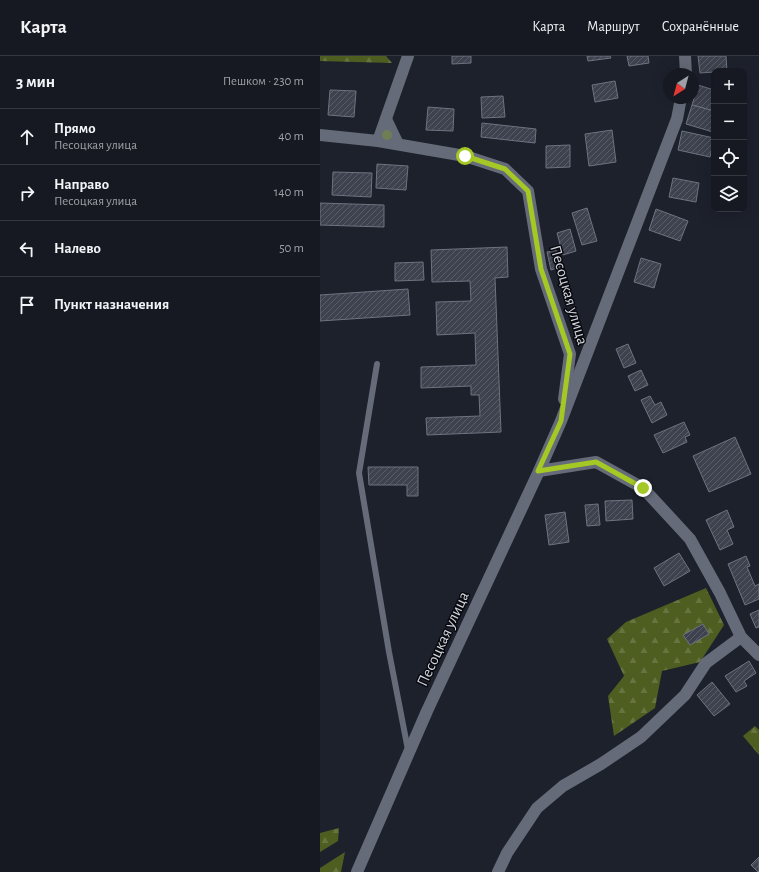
<!DOCTYPE html>
<html lang="ru">
<head>
<meta charset="utf-8">
<style>
	:root { --surface:#161921; --page:#23262e; --text:#f1f3f6; --muted:#9ea0a5; --line:#35383f }
	body { margin:0; font-family:"Alegreya Sans",sans-serif; background:var(--page); color:var(--text) }
	.controls { position:absolute; right:12px; top:12px; display:grid; overflow:hidden; border-radius:8px; box-shadow:0 4px 16px #0002 }
	.controls button { width:36px; height:36px; display:grid; place-items:center; padding:0; border:0; border-bottom:1px solid var(--line); background:var(--surface); color:var(--text); font:20px sans-serif }
	.compass { position:absolute; left:343px; top:12px; width:36px; height:36px; border-radius:50%; background:var(--surface); box-shadow:0 4px 16px #0002; rotate:216deg }
	.stop { position:absolute; width:12px; height:12px; margin:-9px; border:3px solid #a4c824; border-radius:50%; background:#fff }
	.stop.end { background:#a4c824; border-color:#fff; box-shadow:0 1px 4px #0008 }
	.list { margin:0; padding:0; list-style:none }
	h2 { display:flex; justify-content:space-between; align-items:center; height:52px; margin:0; padding:0 16px; font-size:17px }
	h2 small { font-size:13px; font-weight:400; color:var(--muted) }
	.list li { display:grid; grid-template-columns:26px 1fr auto; gap:12px; align-items:center; box-sizing:border-box; height:56px; padding:0 16px; border-top:1px solid var(--line) }
	.list b { display:block; font-size:15px; white-space:nowrap }
	.list p { margin:0; font-size:13px; white-space:nowrap; color:var(--muted) }
	.list em { font-size:13px; font-style:normal; color:var(--muted) }
	.icon { flex:none; width:22px; height:22px; fill:none; stroke:currentColor; stroke-width:2; stroke-linecap:round; stroke-linejoin:round }
	.map { position:relative; flex:none; width:439px; height:816px; overflow:hidden }
	header { display:flex; align-items:center; gap:24px; box-sizing:border-box; height:56px; padding:0 20px; background:var(--surface); border-bottom:1px solid var(--line) }
	header strong { font-size:19px }
	nav { display:flex; gap:22px; margin-inline-start:auto; font-size:14px }
	main { display:flex }
	aside { flex:1; background:var(--surface) }
	.map>svg:first-child { display:block }
</style>
</head>
<body>
<header>
<strong>Карта</strong>
<nav><a>Карта</a><a>Маршрут</a><a>Сохранённые</a></nav>
</header>
<main>
<aside>
<h2>3 мин<small>Пешком · 230 m</small></h2>
<ul class="list">
<li><svg class="icon" aria-label="ahead" viewBox="0 0 24 24"><path d="M12 20V5M6 11l6-6 6 6"/></svg><div><b>Прямо</b><p>Песоцкая улица</p></div><em>40 m</em></li>
<li><svg class="icon" aria-label="right" viewBox="0 0 24 24"><path d="M7 20v-9h11M14 6l5 5-5 5"/></svg><div><b>Направо</b><p>Песоцкая улица</p></div><em>140 m</em></li>
<li><svg class="icon" aria-label="left" viewBox="0 0 24 24"><path d="M17 20v-9H6M10 6l-5 5 5 5"/></svg><div><b>Налево</b></div><em>50 m</em></li>
<li><svg class="icon" aria-label="arrive" viewBox="0 0 24 24"><path d="M6 21V4h12l-3 4 3 4H6"/></svg><div><b>Пункт назначения</b></div></li>
</ul>
</aside>
<div class="map">
<svg width="439" height="816" viewBox="0 0 439 816">
	<defs>
		<pattern id="forest-firs" width="22" height="20" patternUnits="userSpaceOnUse"><rect width="22" height="20" fill="#4e5e20"/><path d="M5 1l3.5 6h-7zM16 11l3.5 6h-7z" fill="#677440"/></pattern>
		<pattern id="building-hatch" width="6" height="6" patternUnits="userSpaceOnUse"><rect width="6" height="6" fill="#3e424f"/><path d="M-1 1l2-2M0 6l6-6M5 7l2-2" fill="none" stroke="#595d68"/></pattern>
	</defs>
	<rect width="100%" height="100%" fill="#1d212c"/>
	<g fill="url(#forest-firs)">
		<polygon points="0,0 66,0 72,7 0,5"/>
		<polygon points="386,532 404,569 380,606 342,615 335,652 294,680 288,640 304,620 287,583 306,566"/>
		<polygon points="435,670 439,674 439,699 423,680"/>
		<polygon points="19,772 18,785 0,796 0,777"/>
		<polygon points="25,796 21,816 0,816 0,812"/>
	</g>
	<g fill="url(#building-hatch)" stroke="#6e7381">
		<polygon points="132,0 151,0 151,7 132,8"/>
		<polygon points="267,0 290,0 291,2 268,5"/>
		<polygon points="307,0 328,0 329,7 309,10"/>
		<polygon points="378,0 406,0 407,15 394,15 394,16 380,17"/>
		<polygon points="295,25 298,42 275,46 272,29"/>
		<polygon points="378,29 394,34 394,55 372,49"/>
		<polygon points="10,34 36,35 34,61 8,59"/>
		<polygon points="183,40 185,61 162,62 161,41"/>
		<polygon points="372,49 394,55 394,72 393,76 366,68"/>
		<polygon points="108,51 134,53 133,75 106,74"/>
		<polygon points="162,67 216,73 215,87 161,81"/>
		<polygon points="292,74 296,106 269,110 265,78"/>
		<polygon points="362,75 394,82 390,101 358,94"/>
		<polygon points="250,89 250,111 226,112 226,90"/>
		<polygon points="57,108 88,110 86,134 56,132"/>
		<polygon points="13,116 52,117 51,141 12,139"/>
		<polygon points="353,122 379,127 376,146 349,141"/>
		<polygon points="0,147 64,149 64,171 0,169"/>
		<polygon points="267,152 277,185 262,189 252,157"/>
		<polygon points="336,153 368,165 360,185 329,174"/>
		<polygon points="250,173 256,195 243,199 237,177"/>
		<polygon points="187,191 188,221 175,222 181,376 107,379 106,362 160,360 159,339 151,339 151,330 101,332 101,311 156,309 155,277 117,279 116,246 151,245 150,225 112,226 111,194"/>
		<polygon points="236,194 240,211 231,214 227,196"/>
		<polygon points="321,202 341,208 334,232 314,226"/>
		<polygon points="103,206 104,224 75,225 75,207"/>
		<polygon points="88,233 90,259 0,265 0,239"/>
		<polygon points="308,288 316,307 304,312 296,293"/>
		<polygon points="321,314 328,329 315,335 308,320"/>
		<polygon points="330,340 335,349 341,346 347,359 332,367 321,344"/>
		<polygon points="364,366 370,379 365,381 367,386 343,397 334,379"/>
		<polygon points="415,381 431,418 389,436 373,400"/>
		<polygon points="48,411 98,411 98,440 87,440 87,429 49,429"/>
		<polygon points="312,444 313,463 286,465 285,445"/>
		<polygon points="278,448 280,469 267,470 265,449"/>
		<polygon points="407,454 414,471 407,474 413,488 400,494 386,464"/>
		<polygon points="245,456 249,486 229,489 225,459"/>
		<polygon points="359,497 370,515 344,530 334,512"/>
		<polygon points="426,500 430,510 427,511 435,530 439,528 439,543 425,549 408,508"/>
		<polygon points="439,554 439,571 436,572 430,558"/>
		<polygon points="383,568 389,578 370,589 363,579"/>
		<polygon points="429,605 436,617 424,625 427,630 416,636 405,620"/>
		<polygon points="392,626 410,648 394,660 377,639"/>
		<polygon points="439,801 439,816 438,816 431,809"/>
	</g>
	<g fill="none" stroke-linecap="round" stroke-linejoin="round">
		<polyline stroke="#666b79" stroke-width="6" points="57,308 39,417 69,596 88,694"/>
		<g stroke="#666b79" stroke-width="12">
			<polyline points="365,0 366,18"/>
			<polyline points="66,63 78,88"/>
			<polyline points="0,79 58,85 145,100 185,113 208,135 221,213 250,298 244,343"/>
			<polyline points="58,85 88,0"/>
			<polyline points="219,415 276,406 323,432 370,483 400,537 421,581 439,599"/>
			<polyline points="37,816 107,655 219,415 241,365 357,63 361,42"/>
			<polyline points="178,816 187,797 217,752 243,730 281,708 321,681 365,639 386,607 421,581"/>
		</g>
	</g>
	<circle fill="#707f53" cx="67" cy="79" r="5"/>
	<g fill="none" stroke-linecap="round" stroke-linejoin="round">
		<polyline stroke="#a4c824" stroke-width="5" points="145,100 185,113 208,135 221,213 250,298 241,365 218,415 276,406 323,432"/>
	</g>
	<g text-anchor="middle" dominant-baseline="central" stroke-width="3" stroke-linejoin="round" paint-order="stroke">
		<g font-size="16" fill="#d3d6de" stroke="#090a0f">
			<text transform="translate(249 239) rotate(74)">Песоцкая улица</text>
			<text transform="translate(123 583) rotate(-65)">Песоцкая улица</text>
		</g>
	</g>
</svg>
<div class="controls">
<button>+</button>
<button>−</button>
<button><svg class="icon" aria-label="locate" viewBox="0 0 24 24"><circle cx="12" cy="12" r="6"/><path d="M12 2v4M12 18v4M2 12h4M18 12h4"/></svg></button>
<button><svg class="icon" aria-label="layers" viewBox="0 0 24 24"><path d="M12 4l9 5-9 5-9-5zM3 14l9 5 9-5"/></svg></button>
</div>
<svg class="compass" viewBox="-18 -18 36 36"><path d="M0-13l5 13h-10z" fill="#e53935"/><path d="M0 13l5-13h-10z" fill="#9ea0a5"/></svg>
<div class="stop" style="left:145px;top:100px"></div>
<div class="stop end" style="left:323px;top:432px"></div>
</div>
</main>
</body>
</html>
